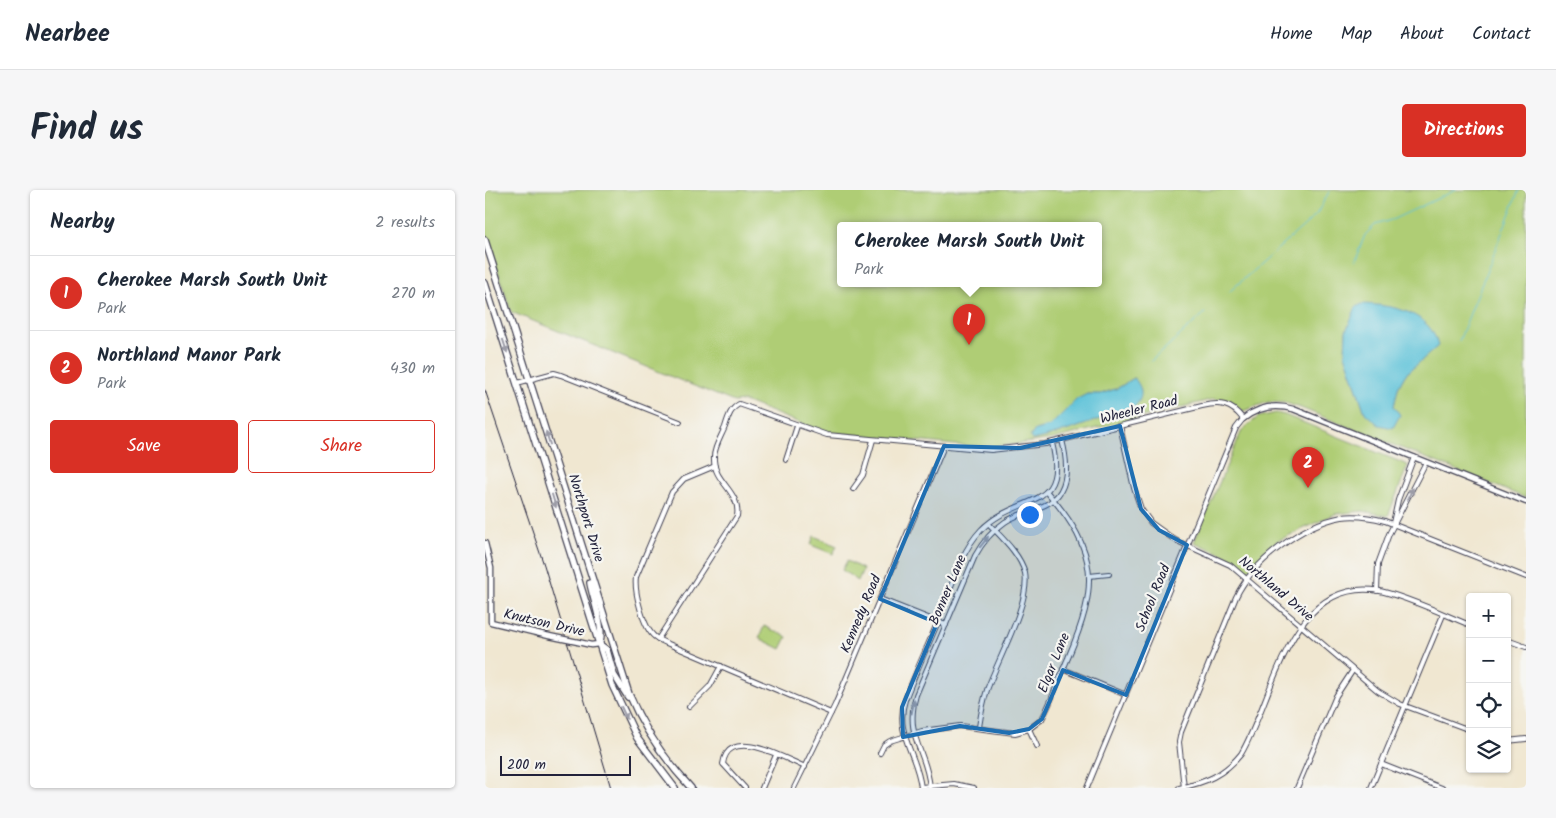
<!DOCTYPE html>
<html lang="en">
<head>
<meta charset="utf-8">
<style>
	:root { --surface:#fff; --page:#f6f6f7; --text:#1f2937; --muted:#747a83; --line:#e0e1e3; --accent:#d93025 }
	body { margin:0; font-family:Kalam,sans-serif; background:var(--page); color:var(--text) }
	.controls { position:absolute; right:15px; bottom:15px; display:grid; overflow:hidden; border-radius:5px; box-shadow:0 1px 4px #0004 }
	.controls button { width:45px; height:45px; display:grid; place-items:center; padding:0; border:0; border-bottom:1px solid var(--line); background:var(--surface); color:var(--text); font:25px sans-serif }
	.scale { position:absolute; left:15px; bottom:12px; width:131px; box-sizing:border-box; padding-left:5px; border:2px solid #22223b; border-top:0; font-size:14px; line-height:18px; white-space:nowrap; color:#22223b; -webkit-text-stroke:4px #f6f6f2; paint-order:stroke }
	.you { position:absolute; left:544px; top:324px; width:18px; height:18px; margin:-12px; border:4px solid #fff; border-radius:50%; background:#1a73e8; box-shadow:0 0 0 8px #1a73e833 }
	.badge { display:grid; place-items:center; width:32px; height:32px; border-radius:50%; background:var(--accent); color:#fff; font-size:16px; font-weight:700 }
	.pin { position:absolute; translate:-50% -41px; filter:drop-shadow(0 1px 2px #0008) }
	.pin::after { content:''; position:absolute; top:26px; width:18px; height:15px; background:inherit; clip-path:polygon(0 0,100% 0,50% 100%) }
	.popup { position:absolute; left:352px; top:32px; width:265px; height:65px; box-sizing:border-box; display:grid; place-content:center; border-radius:5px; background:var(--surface); filter:drop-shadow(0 1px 4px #0005); font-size:16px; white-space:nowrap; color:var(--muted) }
	.popup b { font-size:19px; color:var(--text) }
	.popup::after { content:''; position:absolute; left:50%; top:100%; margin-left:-10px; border:10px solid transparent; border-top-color:var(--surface) }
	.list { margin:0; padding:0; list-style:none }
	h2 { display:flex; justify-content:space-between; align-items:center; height:65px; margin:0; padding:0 20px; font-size:21px }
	h2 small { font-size:16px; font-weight:400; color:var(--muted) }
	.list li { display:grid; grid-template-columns:32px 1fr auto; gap:15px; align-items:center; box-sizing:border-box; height:75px; padding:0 20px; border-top:1px solid var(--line) }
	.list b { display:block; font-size:19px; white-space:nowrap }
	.list p { margin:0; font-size:16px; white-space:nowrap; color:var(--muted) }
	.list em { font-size:16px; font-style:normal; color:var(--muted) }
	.actions { display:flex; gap:10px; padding:15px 20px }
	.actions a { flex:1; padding:11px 0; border:1px solid var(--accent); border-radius:5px; text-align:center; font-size:18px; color:var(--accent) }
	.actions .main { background:var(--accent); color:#fff }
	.icon { flex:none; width:28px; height:28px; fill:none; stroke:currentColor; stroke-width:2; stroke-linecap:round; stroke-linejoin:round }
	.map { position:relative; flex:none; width:1041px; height:598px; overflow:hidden; border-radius:5px }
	header { display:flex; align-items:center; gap:30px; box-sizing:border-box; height:70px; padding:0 25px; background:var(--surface); border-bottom:1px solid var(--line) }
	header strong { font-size:24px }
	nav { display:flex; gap:28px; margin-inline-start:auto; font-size:18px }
	.intro { display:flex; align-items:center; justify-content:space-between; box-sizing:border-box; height:120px; padding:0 30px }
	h1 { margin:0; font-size:35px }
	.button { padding:12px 22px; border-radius:5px; background:var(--accent); color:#fff; font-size:18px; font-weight:700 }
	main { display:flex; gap:30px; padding:0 30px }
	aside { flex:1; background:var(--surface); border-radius:5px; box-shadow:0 1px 4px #0004 }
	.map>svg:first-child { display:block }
</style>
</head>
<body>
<header>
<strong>Nearbee</strong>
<nav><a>Home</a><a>Map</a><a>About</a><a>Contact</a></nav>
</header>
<div class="intro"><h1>Find us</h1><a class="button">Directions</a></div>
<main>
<aside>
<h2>Nearby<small>2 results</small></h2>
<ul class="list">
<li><span class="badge">1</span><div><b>Cherokee Marsh South Unit</b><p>Park</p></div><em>270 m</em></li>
<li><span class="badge">2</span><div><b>Northland Manor Park</b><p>Park</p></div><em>430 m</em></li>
</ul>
<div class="actions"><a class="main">Save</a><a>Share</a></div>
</aside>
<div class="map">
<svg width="1041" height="598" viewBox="0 0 1041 598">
	<rect width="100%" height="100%" fill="#f6f6f2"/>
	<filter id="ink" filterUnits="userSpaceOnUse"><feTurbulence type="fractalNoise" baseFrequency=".02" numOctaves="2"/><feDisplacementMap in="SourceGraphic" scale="10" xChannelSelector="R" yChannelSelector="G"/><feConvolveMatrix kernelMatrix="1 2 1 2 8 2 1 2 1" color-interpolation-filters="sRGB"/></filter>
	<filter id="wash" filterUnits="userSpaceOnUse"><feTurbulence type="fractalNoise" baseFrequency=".0096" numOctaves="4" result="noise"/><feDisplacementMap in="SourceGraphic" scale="20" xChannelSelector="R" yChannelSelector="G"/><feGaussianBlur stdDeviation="1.12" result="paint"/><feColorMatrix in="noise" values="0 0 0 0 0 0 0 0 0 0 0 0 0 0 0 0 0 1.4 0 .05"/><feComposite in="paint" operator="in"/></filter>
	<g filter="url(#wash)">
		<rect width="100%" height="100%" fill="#f0e7d1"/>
		<g fill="#afcd75" stroke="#687858" fill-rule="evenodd">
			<path d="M0,0H1041V308L816,218L801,213L783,212L758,221L744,210L729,209L568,249L525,255L499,256L470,255L343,242L322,236L259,211L249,212L26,122L0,40ZM355,36H613V94H355ZM861,141L952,156L920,185L913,198L909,216L880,223L860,164ZM649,188L633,222C605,232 577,244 548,250L550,240L565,236L602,204H616L633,198Z"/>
			<polygon points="791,223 800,225 923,275 903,326 878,321 850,324 792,351 762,381 742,366 709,352 757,240 773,227"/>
			<polygon points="329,346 352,356 348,364 326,355"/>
			<polygon points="362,371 378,379 373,391 357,380"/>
			<polygon points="279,436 302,447 296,459 274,448"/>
		</g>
		<g fill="#5ac1d8" stroke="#3e728a">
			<path d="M877,114C908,115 946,122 953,156L920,185L913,198L909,216L915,225L908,238L894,235L880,223L860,164L861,141L871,117Z"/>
			<path d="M649,188C658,198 659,208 649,217C615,228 582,243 547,250L545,247L550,240L565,236L592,209L602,204H616L633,198Z"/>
		</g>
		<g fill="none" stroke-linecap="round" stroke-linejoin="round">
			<g stroke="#5ac1d8" stroke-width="1">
				<polyline points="869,72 880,45 890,35 909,29 971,0"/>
				<polyline points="744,102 831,25 845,0"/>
				<polyline points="974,151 1034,0"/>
				<polyline points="666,171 720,123"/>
			</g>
		</g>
	</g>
	<g filter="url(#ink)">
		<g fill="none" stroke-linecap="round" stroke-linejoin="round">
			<defs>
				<g id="minor">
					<polyline points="32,193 69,183 76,185 195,232"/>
					<polyline points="635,236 649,298 656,319 666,333 690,350 745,375 893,501 915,514 985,540"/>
					<polyline points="301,270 312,236"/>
					<path d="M230,276L199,289L187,302L151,387C149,401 158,438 170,447C175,451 182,453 188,456L346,523"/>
					<polyline points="368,299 378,285 388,250"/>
					<polyline points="908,333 913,310 929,267"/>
					<polyline points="604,386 624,384"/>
					<polyline points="892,401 893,374 904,344 941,272"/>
					<polyline points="395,409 461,435"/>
					<path d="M173,449L252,326C256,302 229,292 229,270C228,259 236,247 240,237C243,228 245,219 254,214L342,245L506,260L560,254L717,216C735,212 746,213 758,229L751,238L602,598"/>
					<polyline points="1022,450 1041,457"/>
					<polyline points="578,479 641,505"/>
					<polyline points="204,517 225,496 236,476"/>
					<path d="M494,537C496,524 498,512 502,500C512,471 546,412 540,383C535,364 517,348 504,334"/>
					<polyline points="544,539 552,556"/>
					<polyline points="1022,551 1041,549"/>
					<path d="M395,563L399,555L405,551L437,541L475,536L530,543L544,539L557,529C568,509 574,488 583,468C613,397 615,363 562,302"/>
					<polyline points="896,574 957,598"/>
					<polyline points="436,597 469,594 489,598"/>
					<path d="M260,598L238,574C243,535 301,569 320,577"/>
					<polyline points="277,598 291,565"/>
					<polyline points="309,598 350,515 459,256"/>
					<path d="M436,598C433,566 409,543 420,510C430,483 443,456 454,429C466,400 474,363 496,340C532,303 584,322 567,253"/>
					<path d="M445,598C442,560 419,548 431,505L490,366C497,353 507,341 520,332C532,324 547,321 560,315C586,303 583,273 577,250"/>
					<path d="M694,598C720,593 739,585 756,564C789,509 804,385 895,401C920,406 960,425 985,435"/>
					<path d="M699,598L694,552L696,542L751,407C768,371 818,334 857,327C872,325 885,327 900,331L1041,387"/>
					<polyline points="812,598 851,506 868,480"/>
					<polyline points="886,598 958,425"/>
				</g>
				<g id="tertiary">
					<path d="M758,229C774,216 790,214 808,219L1041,312"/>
					<polyline points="0,353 6,378 6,432 64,446"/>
					<polyline points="93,452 106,455 114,454"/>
				</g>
				<g id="primary">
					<path d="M0,50L144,504C159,540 180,570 206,598"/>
					<polyline points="0,93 127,495 152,548 190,598"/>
					<path d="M105,393C107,406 121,443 114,454"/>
					<polyline points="114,454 122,460 129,485 143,507"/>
				</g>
			</defs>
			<use href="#minor" stroke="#414052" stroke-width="6"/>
			<use href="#tertiary" stroke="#414052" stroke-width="7"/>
			<use href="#primary" stroke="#414052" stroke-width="8"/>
			<use href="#minor" stroke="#fff" stroke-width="4"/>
			<use href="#tertiary" stroke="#fff" stroke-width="4.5"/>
			<use href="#primary" stroke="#fff" stroke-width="5.5"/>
			<polyline stroke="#22223b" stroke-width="1" points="0,200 59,375 126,598"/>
			<defs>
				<polyline id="tertiary-bridge" points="64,446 93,452"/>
			</defs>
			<use href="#tertiary-bridge" stroke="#414052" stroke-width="7" stroke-linecap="butt"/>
			<use href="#tertiary-bridge" stroke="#fff" stroke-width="4.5"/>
		</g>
		<defs><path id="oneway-solid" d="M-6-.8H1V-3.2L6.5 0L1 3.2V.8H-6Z" transform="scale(1.25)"/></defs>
		<g fill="#9c9ca7">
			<use href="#oneway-solid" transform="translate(20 156) rotate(72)"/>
			<use href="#oneway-solid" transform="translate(63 248) rotate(-107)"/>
			<use href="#oneway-solid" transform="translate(925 304) rotate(-64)"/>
			<use href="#oneway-solid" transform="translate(69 311) rotate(73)"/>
			<use href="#oneway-solid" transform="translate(499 352) rotate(-52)"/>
			<use href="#oneway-solid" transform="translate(442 457) rotate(114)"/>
			<use href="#oneway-solid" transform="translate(428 517) rotate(-78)"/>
			<use href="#oneway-solid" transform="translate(139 523) rotate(65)"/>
		</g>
	</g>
	<path fill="#1f6fb2" fill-opacity="0.2" stroke="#1f6fb2" stroke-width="4" stroke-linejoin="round" d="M635,236L656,319L674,340L702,355L641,505L578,480L557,529L544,539L524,543L475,536L418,547L417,517L452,433L395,409L459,256L535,258Z"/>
	<g text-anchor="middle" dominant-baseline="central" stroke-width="4.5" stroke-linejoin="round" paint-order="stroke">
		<g font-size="14" fill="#22223b" stroke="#f6f6f2">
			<text transform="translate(654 220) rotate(-14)">Wheeler Road</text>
			<text transform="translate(101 328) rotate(73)">Northport Drive</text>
			<text transform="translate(791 399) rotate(40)">Northland Drive</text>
			<text transform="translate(463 400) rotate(-67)">Bonner Lane</text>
			<text transform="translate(668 408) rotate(-68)">School Road</text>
			<text transform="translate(376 424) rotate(-67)">Kennedy Road</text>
			<text transform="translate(59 433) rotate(13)">Knutson Drive</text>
			<text transform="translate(569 473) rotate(-68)">Elgar Lane</text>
		</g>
	</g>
</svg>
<div class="controls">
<button>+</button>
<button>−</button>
<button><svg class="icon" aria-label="locate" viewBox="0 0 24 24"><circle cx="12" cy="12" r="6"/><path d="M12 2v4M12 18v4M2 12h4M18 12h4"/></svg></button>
<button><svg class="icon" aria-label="layers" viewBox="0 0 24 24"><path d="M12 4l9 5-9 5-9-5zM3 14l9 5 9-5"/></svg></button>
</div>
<div class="scale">200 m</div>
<div class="you"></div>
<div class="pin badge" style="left:484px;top:155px">1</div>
<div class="popup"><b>Cherokee Marsh South Unit</b>Park</div>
<div class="pin badge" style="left:823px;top:298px">2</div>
</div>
</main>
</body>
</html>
